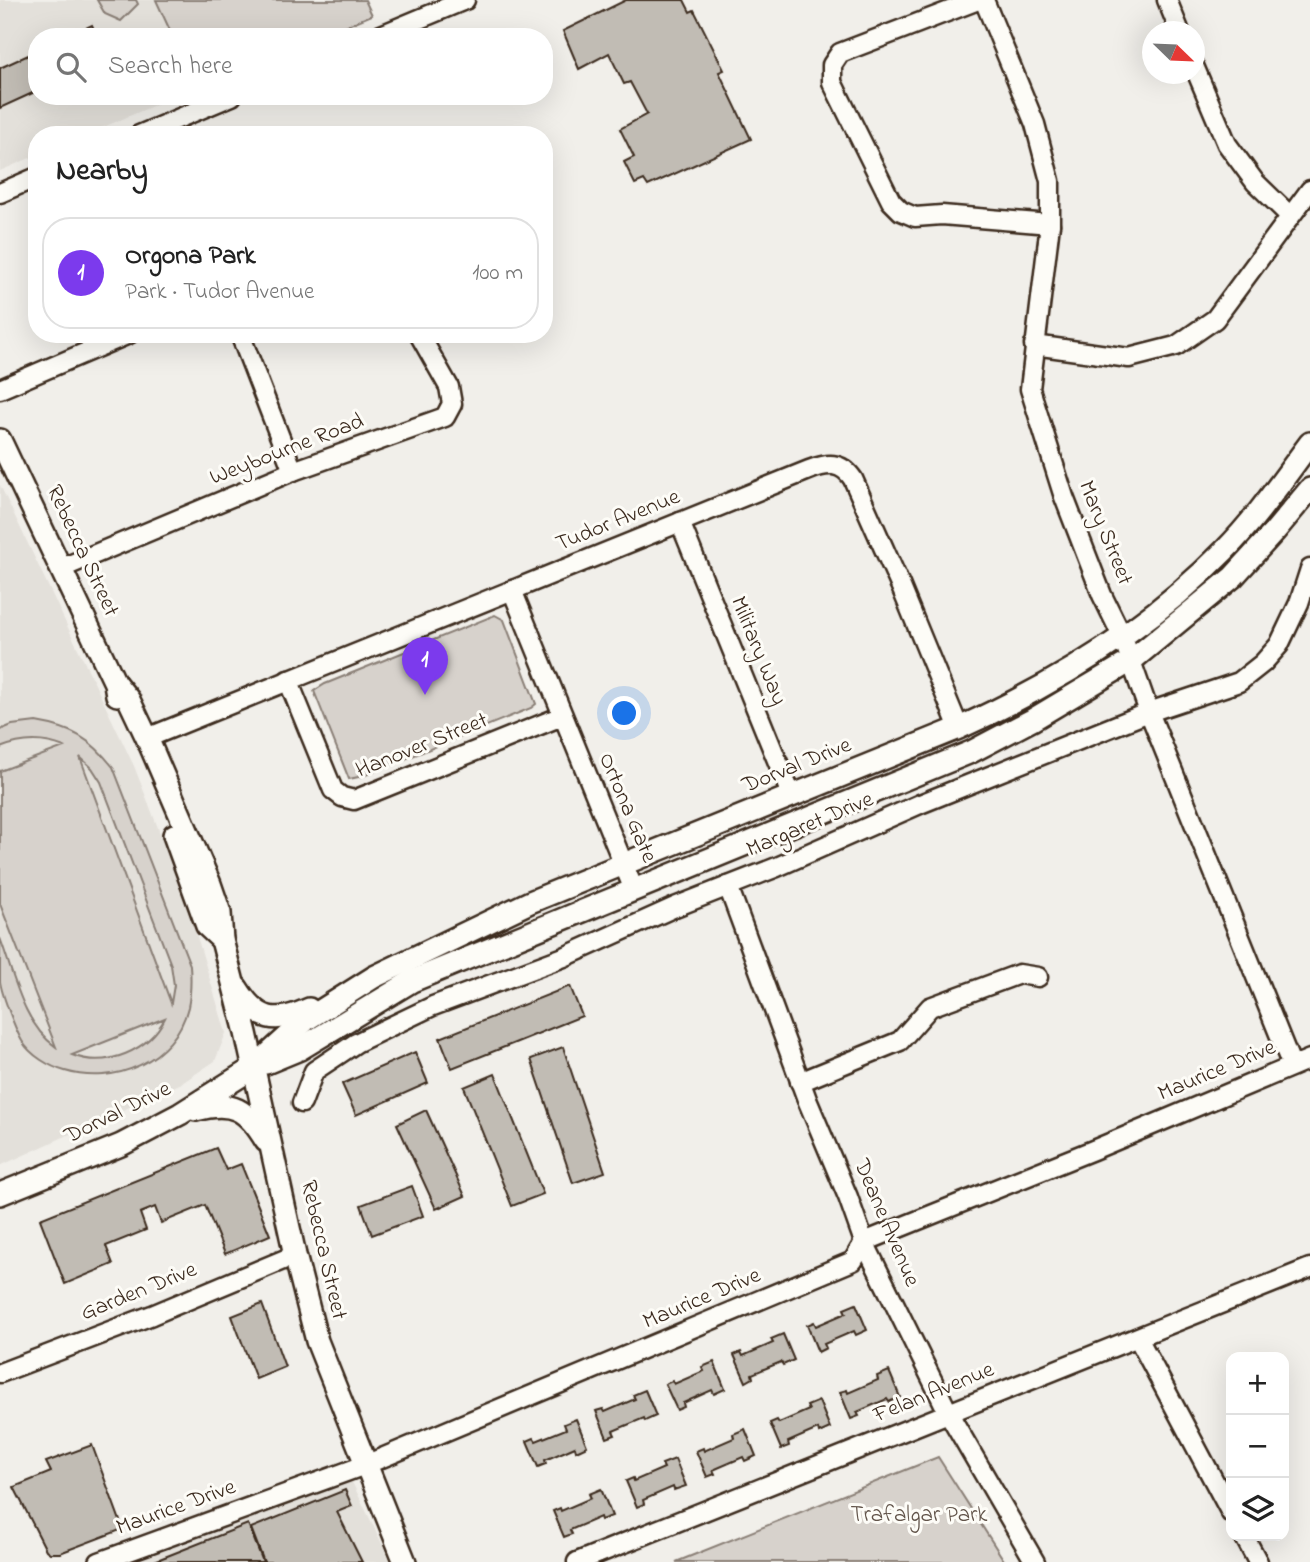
<!DOCTYPE html>
<html lang="en">
<head>
<meta charset="utf-8">
<style>
	:root { --surface:#fff; --page:#f6f6f6; --text:#222; --muted:#767676; --line:#e0e0e0; --accent:#7c3aed }
	body { margin:0; font-family:"Indie Flower",sans-serif; background:var(--page); color:var(--text) }
	.controls { position:absolute; right:21px; bottom:21px; display:grid; overflow:hidden; border-radius:14px; box-shadow:0 7px 28px #0002 }
	.controls button { width:63px; height:63px; display:grid; place-items:center; padding:0; border:0; border-bottom:2px solid var(--line); background:var(--surface); color:var(--text); font:35px sans-serif }
	.compass { position:absolute; left:1142px; top:21px; width:63px; height:63px; border-radius:50%; background:var(--surface); box-shadow:0 7px 28px #0002; rotate:113deg }
	.you { position:absolute; left:625px; top:714px; width:24px; height:24px; margin:-18px; border:5px solid #fff; border-radius:50%; background:#1a73e8; box-shadow:0 0 0 10px #1a73e833 }
	.badge { display:grid; place-items:center; width:46px; height:46px; border-radius:50%; background:var(--accent); color:#fff; font-size:23px; font-weight:700 }
	.pin { position:absolute; translate:-50% -58px; filter:drop-shadow(0 2px 4px #0008) }
	.pin::after { content:''; position:absolute; top:37px; width:24px; height:21px; background:inherit; clip-path:polygon(0 0,100% 0,50% 100%) }
	.list { margin:0; padding:0; list-style:none }
	h2 { display:flex; justify-content:space-between; align-items:center; height:91px; margin:0; padding:0 28px; font-size:30px }
	h2 small { font-size:23px; font-weight:400; color:var(--muted) }
	.list li { display:grid; grid-template-columns:46px 1fr auto; gap:21px; align-items:center; box-sizing:border-box; height:112px; margin:0 14px 14px; padding:0 14px; border:2px solid var(--line); border-radius:28px }
	.list b { display:block; font-size:26px; white-space:nowrap }
	.list p { margin:0; font-size:23px; white-space:nowrap; color:var(--muted) }
	.list em { font-size:23px; font-style:normal; color:var(--muted) }
	.icon { flex:none; width:38px; height:38px; fill:none; stroke:currentColor; stroke-width:2; stroke-linecap:round; stroke-linejoin:round }
	.map { position:relative; flex:none; width:1310px; height:1562px; overflow:hidden }
	.search { position:absolute; background:var(--surface); box-shadow:0 7px 28px #0002; left:28px; top:28px; width:525px; height:77px; display:flex; align-items:center; gap:18px; box-sizing:border-box; padding:0 24px; border-radius:28px; color:var(--muted); font-size:26px }
	.panel { position:absolute; background:var(--surface); box-shadow:0 7px 28px #0002; left:28px; top:126px; width:525px; height:217px; border-radius:28px }
	.map>svg:first-child { display:block }
</style>
</head>
<body>
<div class="map">
<svg width="1310" height="1562" viewBox="0 0 1310 1562">
	<rect width="100%" height="100%" fill="#f1efea"/>
	<filter id="ink" filterUnits="userSpaceOnUse"><feTurbulence type="fractalNoise" baseFrequency=".0143" numOctaves="2"/><feDisplacementMap in="SourceGraphic" scale="14" xChannelSelector="R" yChannelSelector="G"/><feConvolveMatrix kernelMatrix="1 2 1 2 8 2 1 2 1" color-interpolation-filters="sRGB"/></filter>
	<g filter="url(#ink)">
		<g fill="#e3e0da">
			<polygon points="0,0 156,0 173,37 37,37 37,96 176,96 85,135 37,135 37,155 0,171"/>
			<polygon points="0,485 134,766 186,900 226,1033 215,1061 182,1083 0,1166"/>
			<polygon points="350,1478 391,1562 123,1562"/>
		</g>
		<g fill="#d7d2cc" stroke="#897e75" stroke-width="2" fill-rule="evenodd">
			<polygon points="97,0 136,0 138,4 121,21 105,14"/>
			<polygon points="156,0 365,0 372,15 319,37 173,37"/>
			<polygon points="495,615 504,620 536,704 531,708 363,776 349,779 314,691 325,684"/>
			<path d="M36,722C72,728 90,738 113,767L190,965C191,979 191,993 188,1007C175,1061 115,1086 65,1071C50,1067 30,1055 22,1041C16,1031 1,992 0,981C0,967 0,952 0,938C14,975 23,1024 56,1047L0,904V771L64,747C42,738 22,739 0,748V730L12,725ZM80,757L92,768L101,782L171,965L174,985L171,1003ZM165,1018C149,1050 107,1069 72,1055Z"/>
			<polygon points="938,1457 1005,1562 676,1562"/>
		</g>
		<g fill="#c1bcb4" stroke="#3b2a1e" stroke-width="2">
			<polygon points="626,0 684,0 690,12 694,10 724,70 719,72 751,139 648,186 644,180 635,184 624,162 634,157 620,129 647,114 630,82 624,84 609,53 579,69 563,31"/>
			<polygon points="92,25 97,37 66,37"/>
			<polygon points="37,51 37,91 0,108 0,68"/>
			<polygon points="570,986 582,1016 452,1068 440,1038"/>
			<polygon points="563,1047 605,1172 573,1183 531,1059"/>
			<polygon points="415,1052 428,1083 356,1115 342,1084"/>
			<polygon points="495,1074 543,1194 512,1206 464,1087"/>
			<polygon points="426,1110 465,1196 436,1209 397,1124"/>
			<polygon points="216,1148 226,1170 241,1164 270,1235 225,1254 205,1205 161,1223 155,1207 140,1213 146,1230 106,1246 113,1264 65,1284 40,1219"/>
			<polygon points="412,1186 423,1216 372,1235 361,1205"/>
			<polygon points="262,1304 285,1367 256,1379 232,1316"/>
			<polygon points="856,1304 867,1330 856,1335 854,1331 824,1344 826,1348 818,1352 807,1325 814,1322 816,1326 846,1313 844,1309"/>
			<polygon points="783,1334 794,1360 783,1365 781,1362 752,1374 753,1378 746,1382 734,1355 741,1352 743,1356 773,1343 771,1339"/>
			<polygon points="714,1362 725,1389 714,1394 712,1390 683,1403 684,1407 677,1410 665,1384 672,1381 674,1384 704,1371 702,1367"/>
			<polygon points="889,1371 900,1397 889,1402 887,1399 857,1412 859,1416 851,1419 840,1392 847,1390 848,1393 878,1380 877,1376"/>
			<polygon points="645,1390 656,1416 645,1421 644,1418 613,1431 615,1435 607,1438 596,1411 603,1409 605,1412 635,1399 633,1395"/>
			<polygon points="819,1401 830,1428 819,1433 818,1429 788,1442 789,1446 781,1449 770,1423 777,1420 779,1423 809,1410 807,1406"/>
			<polygon points="576,1419 587,1446 576,1451 575,1447 545,1460 546,1464 538,1467 527,1441 534,1438 536,1441 566,1429 564,1424"/>
			<polygon points="745,1429 756,1456 745,1461 743,1457 713,1470 715,1474 707,1477 696,1451 703,1448 704,1451 734,1438 733,1434"/>
			<polygon points="92,1445 123,1529 60,1553 50,1553 46,1550 14,1487 51,1472 46,1462"/>
			<polygon points="675,1459 686,1486 674,1490 673,1487 643,1500 644,1504 637,1507 626,1481 633,1478 634,1481 664,1468 662,1464"/>
			<polygon points="601,1489 612,1516 601,1520 600,1517 570,1530 572,1534 564,1537 553,1511 560,1508 561,1511 591,1498 589,1494"/>
			<polygon points="345,1490 352,1506 337,1512 362,1562 264,1562 251,1528"/>
			<polygon points="248,1524 263,1562 152,1562"/>
		</g>
		<g fill="none" stroke-linecap="round" stroke-linejoin="round">
			<defs>
				<g id="minor">
					<polyline points="978,0 840,53 832,65 832,82 891,201 901,211 915,217 942,215 1050,224"/>
					<polyline points="984,0 1035,124 1050,181 1050,224 1030,389 1064,497 1102,595 1123,638 1149,712 1292,1066"/>
					<polyline points="1167,0 1180,32"/>
					<polyline points="376,37 465,0"/>
					<polyline points="1194,66 1227,144 1255,182 1290,216"/>
					<polyline points="139,135 232,96"/>
					<polyline points="0,193 37,177"/>
					<polyline points="240,334 293,471"/>
					<polyline points="1034,345 1129,358 1176,346 1215,319 1310,190"/>
					<polyline points="0,389 129,334"/>
					<polyline points="680,522 792,797"/>
					<polyline points="62,568 293,471 445,417 452,404 449,387 419,334"/>
					<polyline points="512,590 634,890"/>
					<polyline points="288,680 333,790 342,797 354,800 562,716"/>
					<path d="M147,738L809,470C827,463 841,461 853,479L901,587L959,728"/>
					<polyline points="728,886 808,1102 848,1197 864,1242 949,1414 1035,1562"/>
					<polyline points="800,1082 900,1041 930,1007 1019,974 1038,977"/>
					<polyline points="302,1103 314,1071 356,1043 433,1006 564,957 675,907 777,867 920,804 1149,712 1239,682 1263,663 1279,645 1299,603 1310,569"/>
					<polyline points="1138,1338 1231,1513"/>
					<polyline points="0,1373 152,1315 295,1255"/>
					<polyline points="1244,1536 1258,1562"/>
					<polyline points="99,1562 365,1465 853,1261 864,1242 1093,1150 1310,1059"/>
					<polyline points="577,1562 1310,1268"/>
				</g>
				<g id="major">
					<polyline points="0,440 115,683 117,695"/>
					<polyline points="116,684 129,700 147,738 210,884 220,913 222,940 246,1033 295,1255 317,1341 405,1562"/>
					<polyline points="174,835 207,926 222,940"/>
					<path d="M237,988C258,1022 276,1024 309,1009"/>
					<polyline points="266,1063 300,1049 412,981 971,752 1032,720 1131,661 1233,577 1275,531 1310,489"/>
					<path d="M196,1110C232,1100 247,1109 266,1141"/>
					<path d="M0,1194L121,1145L180,1114L253,1068L306,1020L374,977L530,902L959,728C1056,684 1150,627 1224,551C1256,519 1283,479 1310,443"/>
				</g>
			</defs>
			<use href="#minor" stroke="#3b2a1e" stroke-width="23"/>
			<use href="#major" stroke="#3b2a1e" stroke-width="26"/>
			<use href="#minor" stroke="#fdfcf7" stroke-width="18"/>
			<use href="#major" stroke="#fdfcf7" stroke-width="21"/>
		</g>
	</g>
	<g text-anchor="middle" dominant-baseline="central" stroke-width="6" stroke-linejoin="round" paint-order="stroke">
		<g font-size="23" fill="#3b2a1e" stroke="#fdfcf7">
			<text transform="translate(287 450) rotate(-21)">Weybourne Road</text>
			<text transform="translate(618 521) rotate(-22)">Tudor Avenue</text>
			<text transform="translate(1105 533) rotate(68)">Mary Street</text>
			<text transform="translate(82 551) rotate(65)">Rebecca Street</text>
			<text transform="translate(758 651) rotate(68)">Military Way</text>
			<text transform="translate(422 746) rotate(-22)">Hanover Street</text>
			<text transform="translate(797 766) rotate(-22)">Dorval Drive</text>
			<text transform="translate(627 808) rotate(67)">Ortona Gate</text>
			<text transform="translate(810 825) rotate(-23)">Margaret Drive</text>
			<text transform="translate(1217 1071) rotate(-23)">Maurice Drive</text>
			<text transform="translate(118 1113) rotate(-26)">Dorval Drive</text>
			<text transform="translate(886 1223) rotate(67)">Deane Avenue</text>
			<text transform="translate(323 1250) rotate(77)">Rebecca Street</text>
			<text transform="translate(139 1292) rotate(-22)">Garden Drive</text>
			<text transform="translate(702 1299) rotate(-23)">Maurice Drive</text>
			<text transform="translate(934 1393) rotate(-22)">Felan Avenue</text>
			<text transform="translate(176 1508) rotate(-20)">Maurice Drive</text>
		</g>
		<g font-size="23" fill="#62544a" stroke="#fdfcf7">
			<text x="919" y="1515">Trafalgar Park</text>
		</g>
	</g>
</svg>
<div class="controls">
<button>+</button>
<button>−</button>
<button><svg class="icon" aria-label="layers" viewBox="0 0 24 24"><path d="M12 4l9 5-9 5-9-5zM3 14l9 5 9-5"/></svg></button>
</div>
<svg class="compass" viewBox="-18 -18 36 36"><path d="M0-13l5 13h-10z" fill="#e53935"/><path d="M0 13l5-13h-10z" fill="#767676"/></svg>
<div class="you"></div>
<div class="pin badge" style="left:425px;top:695px">1</div>
<div class="search"><svg class="icon" aria-label="search" viewBox="0 0 24 24"><circle cx="10" cy="10" r="6"/><path d="M15 15l6 6"/></svg>Search here</div>
<section class="panel">
<h2>Nearby<small></small></h2>
<ul class="list">
<li><span class="badge">1</span><div><b>Orgona Park</b><p>Park · Tudor Avenue</p></div><em>100 m</em></li>
</ul>
</section>
</div>
</body>
</html>
